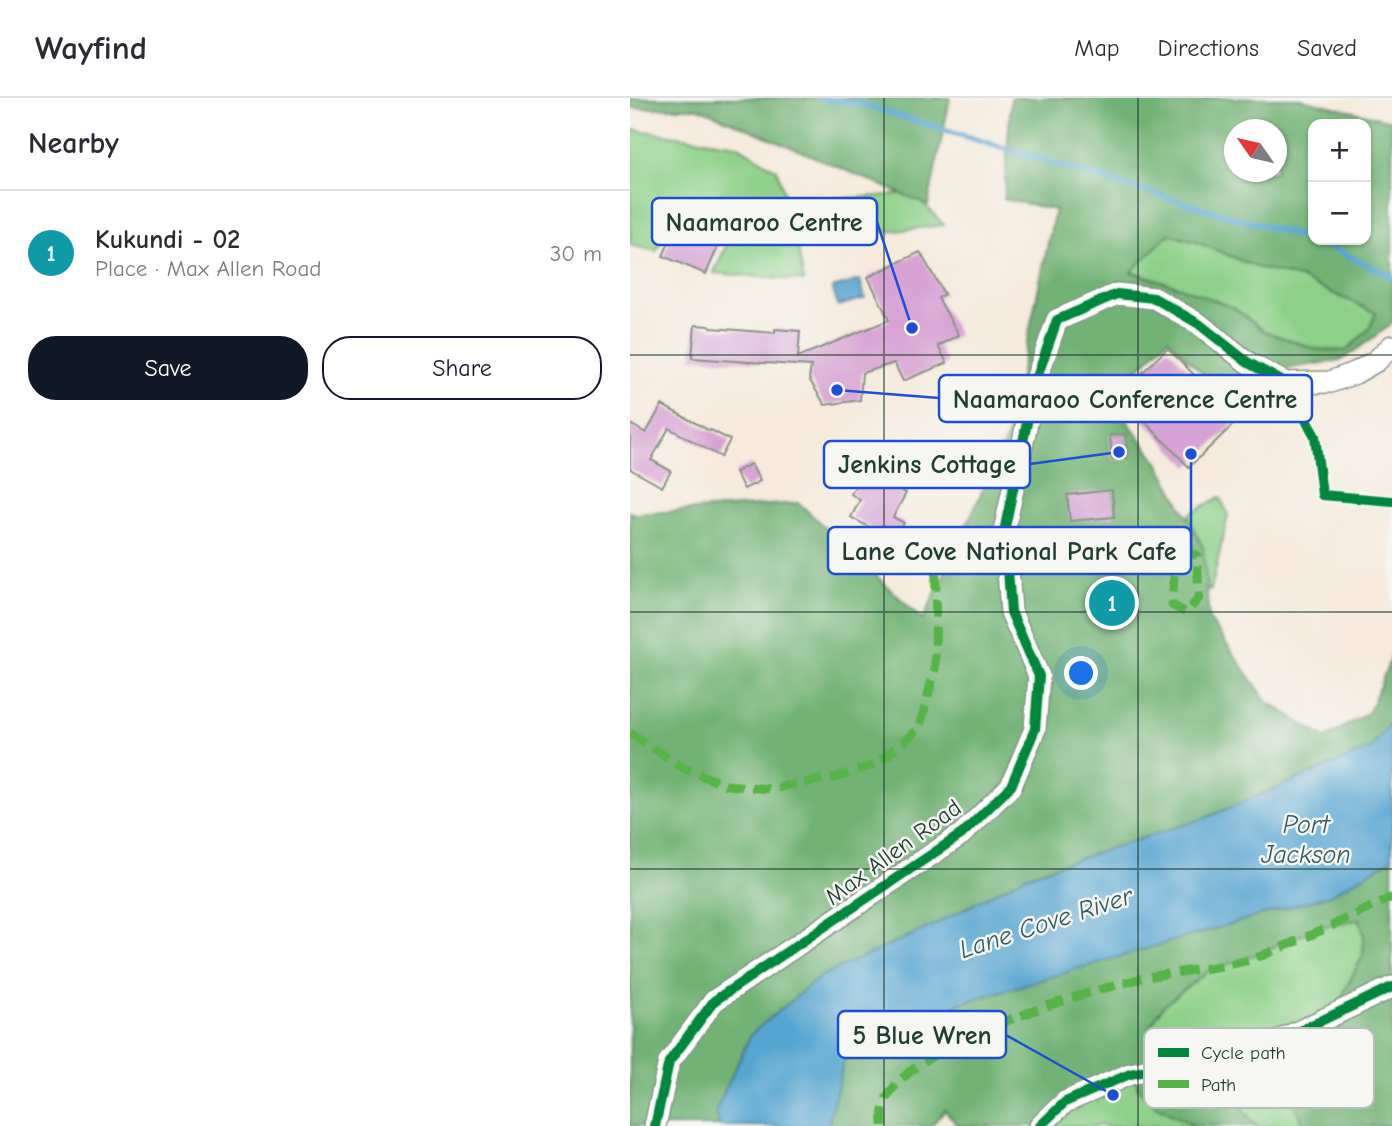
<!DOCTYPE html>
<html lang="en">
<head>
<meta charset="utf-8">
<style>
	:root { --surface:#fff; --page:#f2f2f3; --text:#2b2b33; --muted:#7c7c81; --line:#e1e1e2; --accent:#111827 }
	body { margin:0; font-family:"Comic Neue",sans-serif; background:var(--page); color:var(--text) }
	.controls { position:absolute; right:21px; top:21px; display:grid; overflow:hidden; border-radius:14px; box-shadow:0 2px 5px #0004 }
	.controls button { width:63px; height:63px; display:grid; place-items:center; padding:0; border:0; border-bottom:2px solid var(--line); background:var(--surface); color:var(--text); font:35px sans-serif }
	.compass { position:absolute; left:594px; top:21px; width:63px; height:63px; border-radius:50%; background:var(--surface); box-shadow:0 2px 5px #0004; rotate:304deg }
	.you { position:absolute; left:452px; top:576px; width:24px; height:24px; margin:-18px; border:5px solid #fff; border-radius:50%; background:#1a73e8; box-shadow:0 0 0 10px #1a73e833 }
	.badge { display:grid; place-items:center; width:46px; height:46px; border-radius:50%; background:var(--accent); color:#fff; font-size:23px; font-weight:700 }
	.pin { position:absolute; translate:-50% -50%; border:4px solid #fff; box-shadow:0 2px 7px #0006 }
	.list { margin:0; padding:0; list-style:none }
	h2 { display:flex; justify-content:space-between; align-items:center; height:91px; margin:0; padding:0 28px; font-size:30px }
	h2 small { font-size:23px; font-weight:400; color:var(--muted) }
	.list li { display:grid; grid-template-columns:46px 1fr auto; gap:21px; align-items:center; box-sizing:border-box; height:126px; padding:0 28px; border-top:2px solid var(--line) }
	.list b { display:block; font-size:26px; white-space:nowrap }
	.list p { margin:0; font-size:23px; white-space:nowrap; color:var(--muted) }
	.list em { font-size:23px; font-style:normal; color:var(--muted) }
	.actions { display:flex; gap:14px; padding:21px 28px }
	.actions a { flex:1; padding:16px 0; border:2px solid var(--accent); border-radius:28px; text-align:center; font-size:24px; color:var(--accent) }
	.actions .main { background:var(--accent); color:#fff }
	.map { position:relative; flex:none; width:762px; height:1028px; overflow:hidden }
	header { display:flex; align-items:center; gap:42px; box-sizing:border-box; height:98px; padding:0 35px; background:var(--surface); border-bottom:2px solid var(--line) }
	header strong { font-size:33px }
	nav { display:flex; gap:38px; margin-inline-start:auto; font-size:24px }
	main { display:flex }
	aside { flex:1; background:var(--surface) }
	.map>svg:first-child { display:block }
</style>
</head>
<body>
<header>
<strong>Wayfind</strong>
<nav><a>Map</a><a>Directions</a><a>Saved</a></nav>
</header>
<main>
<aside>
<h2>Nearby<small></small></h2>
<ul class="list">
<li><span class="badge" style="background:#0f9aa8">1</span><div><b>Kukundi - 02</b><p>Place · Max Allen Road</p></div><em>30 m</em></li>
</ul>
<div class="actions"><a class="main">Save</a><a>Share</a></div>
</aside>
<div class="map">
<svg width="762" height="1028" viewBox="0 0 762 1028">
	<rect width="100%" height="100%" fill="#f6f6f2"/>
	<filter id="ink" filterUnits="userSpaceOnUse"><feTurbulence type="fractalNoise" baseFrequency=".0143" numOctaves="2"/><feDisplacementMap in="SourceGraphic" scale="14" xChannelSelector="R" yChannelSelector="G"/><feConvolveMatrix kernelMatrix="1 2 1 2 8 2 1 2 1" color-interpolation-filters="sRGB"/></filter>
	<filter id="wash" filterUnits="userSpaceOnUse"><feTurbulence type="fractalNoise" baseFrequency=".00686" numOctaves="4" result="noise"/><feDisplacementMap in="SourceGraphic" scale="28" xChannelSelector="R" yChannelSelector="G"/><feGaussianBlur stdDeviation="1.57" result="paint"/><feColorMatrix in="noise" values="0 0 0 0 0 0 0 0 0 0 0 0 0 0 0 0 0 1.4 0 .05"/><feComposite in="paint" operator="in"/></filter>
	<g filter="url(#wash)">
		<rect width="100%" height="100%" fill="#f5eadb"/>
		<g fill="#8dd089" stroke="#56865e" stroke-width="2">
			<polygon points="0,31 107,47 147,72 156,102 223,100 280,95 297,109 314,127 190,142 168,151 174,183 84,175 99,142 45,118 26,153 0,147"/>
			<polygon points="539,136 569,145 626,169 670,180 746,215 739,231 716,253 685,251 634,233 604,210 550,189 501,173"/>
			<polygon points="590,399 598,417 581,492 564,483 559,416"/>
			<polygon points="731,821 734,839 733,857 707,908 650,979 675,1028 627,1028 614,1014 593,975 565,974 519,931 533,908 578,873 627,856 686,830"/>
			<polygon points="500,976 527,1009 565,1028 413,1028"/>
		</g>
		<g fill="#72b275" stroke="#487854" stroke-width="2" fill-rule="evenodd">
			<polygon points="0,0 320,0 298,107 69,10 0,10"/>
			<path d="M381,0H668L762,23V224L759,228L712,262L660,270L618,321L538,241L480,300L528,364L573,449L579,521L637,603L695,640L739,614L761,560L762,553V623L740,651L575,720L398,777L302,828L86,1012L89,1028H0V414L6,416L169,405L293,522L377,339L425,112L374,101ZM683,26H736V142H683ZM604,32H646V74H604ZM539,136L569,145L626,169L670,180L746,215L739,231L716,253L685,251L634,233L604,210L550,189L501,174Z"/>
			<polygon points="762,761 762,1028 675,1028 650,979 707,908 733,857 734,839 730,821 686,830 627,856 578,873 533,908 519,930 565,974 593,975 614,1014 627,1028 565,1028 527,1009 507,989 507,982 499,976 413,1028 328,1028 315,1012 301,1028 198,1028 213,961 328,906 700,797"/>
		</g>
		<g fill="#57a5d1" stroke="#3b7182" stroke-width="2">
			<polygon points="230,182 235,200 208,208 202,190"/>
			<polygon points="762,623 762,761 700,797 328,906 214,961 198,1028 89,1028 86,1012 121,936 191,878 302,828 398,777 575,720 740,651"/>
		</g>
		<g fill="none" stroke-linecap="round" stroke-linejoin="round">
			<polyline stroke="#57a5d1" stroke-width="6" points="191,0 231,6 484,84 692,145 762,179"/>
		</g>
		<g id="blocks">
			<g fill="#d7a3d4">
				<polygon points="47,126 90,144 76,176 33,158"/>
				<polygon points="290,154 314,196 308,200 329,237 308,248 317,265 273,283 264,265 232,275 230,302 195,307 179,281 181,268 62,260 65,227 79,228 82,230 145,235 145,231 170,233 168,259 259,222 238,179"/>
				<polygon points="538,250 608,322 559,369 489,297"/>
				<polygon points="32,307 80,333 81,332 100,342 91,359 39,330 21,362 41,373 32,389 0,371 0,326 16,335"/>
				<polygon points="496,336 498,360 482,361 480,337"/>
				<polygon points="121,366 130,383 114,391 105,374"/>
				<polygon points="234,372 276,395 263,419 274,425 264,443 221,419 230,402 221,396"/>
				<polygon points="482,392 484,419 440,423 437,397"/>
			</g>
		</g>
	</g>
	<g filter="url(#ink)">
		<use href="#blocks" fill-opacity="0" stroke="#8a9488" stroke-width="2"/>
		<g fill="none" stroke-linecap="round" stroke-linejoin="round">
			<defs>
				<g id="minor">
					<polyline points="25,1028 39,964 84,903 332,736 381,688 405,631 409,578 381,514 375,429 406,282 427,222 487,196 524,200 569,226 617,264 655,285 700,284 725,275 746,263 762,248"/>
					<polyline points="410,1028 435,1004 500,976 636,949 762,889"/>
				</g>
			</defs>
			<use href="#minor" stroke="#8a9488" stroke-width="24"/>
			<use href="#minor" stroke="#fff" stroke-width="21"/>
			<g stroke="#55b346" stroke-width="9" stroke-dasharray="18 9" stroke-linecap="butt">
				<polygon points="551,453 567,457 569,500 556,515 542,507 544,479"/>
				<polyline points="0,635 55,671 96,687 140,691 207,679 246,666 289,631 305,571 306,461"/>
				<path d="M253,1028C253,1021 252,1013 254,1007C271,948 449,896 505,882C541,873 580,872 616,863C629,860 642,853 655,848C692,833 727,816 762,799"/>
			</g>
			<defs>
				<g id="cycleway">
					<polyline points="25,1028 39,964 84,903 332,736 381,688 405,631 409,578 381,514 375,429 406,282 427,222 487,196 524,200 569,226 617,264 655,285 685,338 692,397 762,403"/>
					<polyline points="410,1028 435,1004 500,976 636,949 762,889"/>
				</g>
			</defs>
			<use href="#cycleway" stroke="#f6f6f2" stroke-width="15"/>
			<use href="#cycleway" stroke="#00873e" stroke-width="10"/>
		</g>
	</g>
	<path fill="none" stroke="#1f3d34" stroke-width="2" stroke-opacity="0.55" d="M254,0V1028M508,0V1028M0,257H762M0,514H762M0,771H762"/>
	<g text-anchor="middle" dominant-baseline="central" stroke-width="5" stroke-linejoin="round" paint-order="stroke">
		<g font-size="24" fill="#1f3d34" stroke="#f6f6f2">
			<text transform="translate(263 754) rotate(-36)">Max Allen Road</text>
		</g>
		<g font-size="26" font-style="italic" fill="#305c63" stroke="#f6f6f2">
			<text x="676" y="727">Port<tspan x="676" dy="30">Jackson</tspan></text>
			<text transform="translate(416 825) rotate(-18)">Lane Cove River</text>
		</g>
	</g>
	<rect x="514" y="930" width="230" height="80" rx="10" fill="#f6f6f2" stroke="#b6beb9" stroke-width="2"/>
	<rect x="528" y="950" width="31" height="9" fill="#00873e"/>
	<rect x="528" y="982" width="31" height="8" fill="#55b346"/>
	<g font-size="19" fill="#1f3d34">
		<text x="571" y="961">Cycle path</text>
		<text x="571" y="993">Path</text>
	</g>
	<path fill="none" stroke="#1d4ed8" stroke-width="2.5" d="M282 230L247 124M207 292L309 300M489 354L400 366M561 356L561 452M483 997L376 937"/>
	<g fill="#1d4ed8" stroke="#f6f6f2" stroke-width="2.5">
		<circle cx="282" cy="230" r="7"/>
		<circle cx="207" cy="292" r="7"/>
		<circle cx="489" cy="354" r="7"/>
		<circle cx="561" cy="356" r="7"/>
		<circle cx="483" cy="997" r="7"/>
	</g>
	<g fill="#f6f6f2" stroke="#1d4ed8" stroke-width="2.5">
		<rect x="22" y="100" width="225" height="47" rx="7"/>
		<rect x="309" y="277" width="373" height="47" rx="7"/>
		<rect x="194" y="343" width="206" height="47" rx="7"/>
		<rect x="198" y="429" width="363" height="47" rx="7"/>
		<rect x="208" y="913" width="168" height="47" rx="7"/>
	</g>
	<g font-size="26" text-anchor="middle" font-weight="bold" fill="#1f3d34">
		<text x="134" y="133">Naamaroo Centre</text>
		<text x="495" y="310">Naamaraoo Conference Centre</text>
		<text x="297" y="375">Jenkins Cottage</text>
		<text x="379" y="462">Lane Cove National Park Cafe</text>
		<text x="292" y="946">5 Blue Wren</text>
	</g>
</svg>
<div class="controls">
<button>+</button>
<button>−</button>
</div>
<svg class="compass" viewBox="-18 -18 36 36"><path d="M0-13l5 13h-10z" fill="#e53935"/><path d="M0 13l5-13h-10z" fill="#7c7c81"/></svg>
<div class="you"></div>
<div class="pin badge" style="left:482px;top:505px;background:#0f9aa8">1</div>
</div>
</main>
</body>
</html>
